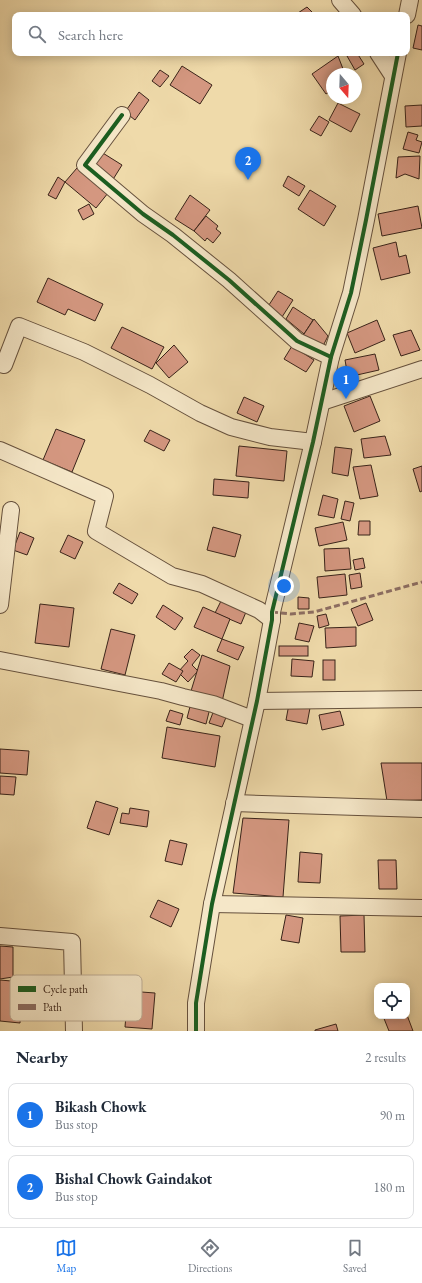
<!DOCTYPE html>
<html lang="en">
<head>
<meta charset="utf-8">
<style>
	:root { --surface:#fff; --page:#f6f6f7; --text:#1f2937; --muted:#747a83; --line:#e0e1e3; --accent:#1a73e8 }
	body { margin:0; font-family:"EB Garamond",serif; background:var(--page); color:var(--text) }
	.controls { position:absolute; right:12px; bottom:12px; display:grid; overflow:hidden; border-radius:8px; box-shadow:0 2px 10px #0003 }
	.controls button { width:36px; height:36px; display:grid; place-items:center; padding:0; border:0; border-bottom:1px solid var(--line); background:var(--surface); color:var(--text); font:20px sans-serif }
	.compass { position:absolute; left:326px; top:68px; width:36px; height:36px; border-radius:50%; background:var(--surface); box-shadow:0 2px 10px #0003; rotate:161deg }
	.you { position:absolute; left:284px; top:586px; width:14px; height:14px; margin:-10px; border:3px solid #fff; border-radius:50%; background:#1a73e8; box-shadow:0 0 0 6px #1a73e833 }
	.badge { display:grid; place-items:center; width:26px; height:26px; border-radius:50%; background:var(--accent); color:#fff; font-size:13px; font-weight:700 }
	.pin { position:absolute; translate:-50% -33px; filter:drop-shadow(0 1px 2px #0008) }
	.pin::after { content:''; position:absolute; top:21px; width:14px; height:12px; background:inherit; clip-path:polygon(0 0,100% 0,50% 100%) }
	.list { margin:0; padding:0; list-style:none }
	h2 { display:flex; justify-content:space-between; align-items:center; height:52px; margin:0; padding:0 16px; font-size:17px }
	h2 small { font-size:13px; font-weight:400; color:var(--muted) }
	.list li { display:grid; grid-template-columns:26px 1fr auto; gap:12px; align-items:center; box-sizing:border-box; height:64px; margin:0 8px 8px; padding:0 8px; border:1px solid var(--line); border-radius:8px }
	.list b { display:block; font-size:15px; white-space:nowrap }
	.list p { margin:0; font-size:13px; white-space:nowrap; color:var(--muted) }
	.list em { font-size:13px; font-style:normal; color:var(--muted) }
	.icon { flex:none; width:22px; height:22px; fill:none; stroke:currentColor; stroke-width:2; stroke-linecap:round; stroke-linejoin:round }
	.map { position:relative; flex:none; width:422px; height:1031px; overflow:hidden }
	.search { position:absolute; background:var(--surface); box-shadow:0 2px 10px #0003; left:12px; right:12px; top:12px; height:44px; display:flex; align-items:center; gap:10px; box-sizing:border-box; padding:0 14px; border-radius:8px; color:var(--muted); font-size:15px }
	.sheet { height:196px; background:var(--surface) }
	nav { display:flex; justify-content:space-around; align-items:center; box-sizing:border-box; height:56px; border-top:1px solid var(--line); background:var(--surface); font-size:11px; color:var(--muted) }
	nav a { display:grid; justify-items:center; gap:2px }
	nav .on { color:var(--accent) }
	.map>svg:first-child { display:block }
</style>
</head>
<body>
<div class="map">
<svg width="422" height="1031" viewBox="0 0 422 1031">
	<rect width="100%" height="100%" fill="#efdaaa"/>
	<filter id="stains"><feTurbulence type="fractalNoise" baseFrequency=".005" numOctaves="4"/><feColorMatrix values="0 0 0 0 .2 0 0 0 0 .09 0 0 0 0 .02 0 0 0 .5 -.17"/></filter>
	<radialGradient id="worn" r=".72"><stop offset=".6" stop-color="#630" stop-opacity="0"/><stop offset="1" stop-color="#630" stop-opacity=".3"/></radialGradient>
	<g fill="#d49780" stroke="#392319">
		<polygon points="307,7 315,15 295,15"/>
		<polygon points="418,25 422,26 422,50 413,48"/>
		<polygon points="353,53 357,53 364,64 355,70 347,56"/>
		<polygon points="338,56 345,74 332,74 332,90 326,94 312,74"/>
		<polygon points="182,66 212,85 200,104 170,85"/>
		<polygon points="160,70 169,76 160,87 152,81"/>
		<polygon points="139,92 149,100 135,120 125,112"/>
		<polygon points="338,103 360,114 351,132 329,120"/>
		<polygon points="422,105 422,126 406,127 405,106"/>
		<polygon points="319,116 329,122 321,136 310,130"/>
		<polygon points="408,132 418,135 416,140 422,142 419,153 403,149"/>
		<polygon points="98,150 122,165 112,181 88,166"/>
		<polygon points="420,156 419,179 405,174 396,178 398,157"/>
		<polygon points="77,168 108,193 96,208 65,182"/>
		<polygon points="288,176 305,186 299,196 283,186"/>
		<polygon points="58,177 65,182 56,199 48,195"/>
		<polygon points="310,190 336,206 324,226 298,209"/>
		<polygon points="190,195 210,210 194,231 175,219"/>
		<polygon points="89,204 94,214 83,220 78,210"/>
		<polygon points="418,206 422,228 382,236 378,214"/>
		<polygon points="206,216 218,226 216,229 221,233 213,243 207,238 205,241 194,231"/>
		<polygon points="396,242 399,257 406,255 410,273 381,280 373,248"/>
		<polygon points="48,278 103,304 95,321 68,309 65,315 37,302"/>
		<polygon points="278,291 293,300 282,317 267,308"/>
		<polygon points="293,307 313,320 304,334 286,319"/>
		<polygon points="314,319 328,336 322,348 300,340"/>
		<polygon points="377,320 385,340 355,353 347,333"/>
		<polygon points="122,327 164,347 152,369 111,348"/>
		<polygon points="411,330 420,350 401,356 393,335"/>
		<polygon points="174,345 188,362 169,378 156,363"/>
		<polygon points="292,346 314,360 306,372 284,359"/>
		<polygon points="375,354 379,370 348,377 345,360"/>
		<polygon points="370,396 380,421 354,432 344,406"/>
		<polygon points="244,397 264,406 257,422 237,413"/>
		<polygon points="56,429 85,440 72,472 43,460"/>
		<polygon points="150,430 170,440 164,451 144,441"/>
		<polygon points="385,436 391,455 364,458 361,439"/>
		<polygon points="239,446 287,451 284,481 236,476"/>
		<polygon points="335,447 352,449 348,476 332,473"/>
		<polygon points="371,465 378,496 360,499 353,467"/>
		<polygon points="422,466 422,491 420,492 413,469"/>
		<polygon points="214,479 249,482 248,498 213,495"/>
		<polygon points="323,495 338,499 334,518 318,515"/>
		<polygon points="345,501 354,503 350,521 341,519"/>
		<polygon points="359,521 370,521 370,535 358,535"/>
		<polygon points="343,522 347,540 319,546 315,528"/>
		<polygon points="213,527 241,535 235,557 207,550"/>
		<polygon points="20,532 34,538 27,555 13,550"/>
		<polygon points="68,535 83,542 75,559 60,552"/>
		<polygon points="349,548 351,569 325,571 324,549"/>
		<polygon points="363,558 365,568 355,570 353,560"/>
		<polygon points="360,573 362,587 351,589 349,575"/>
		<polygon points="345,574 347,595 319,598 317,577"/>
		<polygon points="119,583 138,594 132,604 113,593"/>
		<polygon points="298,597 309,598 309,609 298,609"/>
		<polygon points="221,601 246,612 241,624 215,613"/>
		<polygon points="366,603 373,620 358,626 351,609"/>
		<polygon points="40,604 74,608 69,647 35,643"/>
		<polygon points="163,605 183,618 175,630 156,617"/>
		<polygon points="203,607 230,619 222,639 194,627"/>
		<polygon points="326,614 329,625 319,628 317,616"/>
		<polygon points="299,623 314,626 309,642 295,639"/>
		<polygon points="356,627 356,646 326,648 325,628"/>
		<polygon points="111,629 135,635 125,675 101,669"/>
		<polygon points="222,639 244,647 238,660 217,651"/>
		<rect x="279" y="646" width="29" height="10"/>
		<polygon points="192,649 200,655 192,665 198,671 188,682 178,672 188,661 184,657"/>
		<polygon points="202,655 230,666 222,702 191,691"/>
		<polygon points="292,659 314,661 312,677 291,676"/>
		<rect x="323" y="660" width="12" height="20"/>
		<polygon points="169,663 183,671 176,682 162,674"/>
		<polygon points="191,703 210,708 206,724 187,718"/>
		<polygon points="289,704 310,708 307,724 286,720"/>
		<polygon points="170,710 183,714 180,725 166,721"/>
		<polygon points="214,710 227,715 222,727 209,723"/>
		<polygon points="340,711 344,725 322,730 319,715"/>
		<polygon points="167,727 220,736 215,767 162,758"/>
		<polygon points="0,749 29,751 27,775 0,773"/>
		<polygon points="381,763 422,763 422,800 387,801"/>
		<polygon points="0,776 16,777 14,795 0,794"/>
		<polygon points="96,801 118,808 109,835 87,828"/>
		<polygon points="130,808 149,811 147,827 120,823 122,813 129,814"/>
		<polygon points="243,818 289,820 283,897 233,893"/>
		<polygon points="170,840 187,844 182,865 165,861"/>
		<polygon points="300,852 322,854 320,883 298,882"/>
		<polygon points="378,860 396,860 397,889 379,889"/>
		<polygon points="158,900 179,909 171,927 150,917"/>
		<polygon points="286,915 303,918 299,943 281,940"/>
		<polygon points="364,915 365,952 341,952 340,916"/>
		<polygon points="0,946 13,947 13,977 0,979"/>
		<polygon points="0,980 23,982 20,1023 0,1021"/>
		<polygon points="128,991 155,993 152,1029 125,1027"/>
		<polygon points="407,1015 413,1031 389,1031 383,1016"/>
		<polygon points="336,1024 338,1031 315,1031 315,1030"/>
	</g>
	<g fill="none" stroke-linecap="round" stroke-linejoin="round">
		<defs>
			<g id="minor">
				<polyline points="340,0 353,15"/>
				<polyline points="407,15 410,0"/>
				<polyline points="378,53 393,76"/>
				<polyline points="122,115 85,165 143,214 173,235 229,280 297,341 331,357"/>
				<polyline points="0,364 4,365 19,326 84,352 150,385 200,413 231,427 270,437 313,442"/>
				<polyline points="322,402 422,369"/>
				<polyline points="0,450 105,496 96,531 172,576 202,584 259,610 272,620"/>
				<polyline points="0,605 11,510"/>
				<polyline points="0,660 161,691 183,697 213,704 252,719"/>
				<polyline points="257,701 422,699"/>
				<polyline points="234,803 422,809"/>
				<polyline points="212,904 422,908"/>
				<polyline points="0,936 72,942 74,1031"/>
				<polyline points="196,1031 196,1003 212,904 257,701 272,620 272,612 313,442 331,357 351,293 366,220 398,53"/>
			</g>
		</defs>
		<use href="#minor" stroke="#66513d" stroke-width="18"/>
		<use href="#minor" stroke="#f5e7c8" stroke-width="16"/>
		<polyline stroke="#8d6e63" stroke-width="3" stroke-dasharray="6 3" stroke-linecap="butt" points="272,612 291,614 314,612 422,582"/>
		<defs>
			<g id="cycleway">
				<polyline points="122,115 85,165 143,214 173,235 229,280 297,341 331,357"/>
				<polyline points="196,1031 196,1003 212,904 257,701 272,620 272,612 313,442 331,357 351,293 366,220 398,53"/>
			</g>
		</defs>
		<use href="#cycleway" stroke="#f5e7c8" stroke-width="6"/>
		<use href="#cycleway" stroke="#1b5e20" stroke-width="4"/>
	</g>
	<rect x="10" y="975" width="132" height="46" rx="6" fill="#f5e7c8" stroke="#bdac94" stroke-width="1"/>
	<rect x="18" y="986" width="18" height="6" fill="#1b5e20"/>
	<rect x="18" y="1004" width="18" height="6" fill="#8d6e63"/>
	<g font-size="11" fill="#392319">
		<text x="43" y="993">Cycle path</text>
		<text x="43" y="1011">Path</text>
	</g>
	<rect width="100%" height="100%" filter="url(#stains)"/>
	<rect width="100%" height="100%" fill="url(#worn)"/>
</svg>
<div class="controls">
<button><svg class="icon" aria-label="locate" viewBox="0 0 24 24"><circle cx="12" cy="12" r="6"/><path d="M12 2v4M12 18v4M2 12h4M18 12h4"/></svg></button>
</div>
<svg class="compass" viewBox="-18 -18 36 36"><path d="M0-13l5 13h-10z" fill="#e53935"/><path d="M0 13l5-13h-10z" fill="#747a83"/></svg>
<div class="you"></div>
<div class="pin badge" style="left:346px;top:399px">1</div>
<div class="pin badge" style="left:248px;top:180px">2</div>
<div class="search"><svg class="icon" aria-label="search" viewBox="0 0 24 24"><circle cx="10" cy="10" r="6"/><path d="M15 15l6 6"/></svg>Search here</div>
</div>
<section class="sheet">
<h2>Nearby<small>2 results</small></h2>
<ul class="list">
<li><span class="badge">1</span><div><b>Bikash Chowk</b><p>Bus stop</p></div><em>90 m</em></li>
<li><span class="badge">2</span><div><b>Bishal Chowk Gaindakot</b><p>Bus stop</p></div><em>180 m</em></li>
</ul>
</section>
<nav>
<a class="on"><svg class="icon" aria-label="map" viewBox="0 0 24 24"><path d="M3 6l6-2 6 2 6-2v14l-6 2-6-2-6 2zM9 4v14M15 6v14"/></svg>Map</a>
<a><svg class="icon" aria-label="directions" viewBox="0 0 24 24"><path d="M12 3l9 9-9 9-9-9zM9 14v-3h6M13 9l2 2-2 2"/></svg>Directions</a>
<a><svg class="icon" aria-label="saved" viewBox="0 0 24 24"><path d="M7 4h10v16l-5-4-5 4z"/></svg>Saved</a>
</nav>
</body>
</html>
